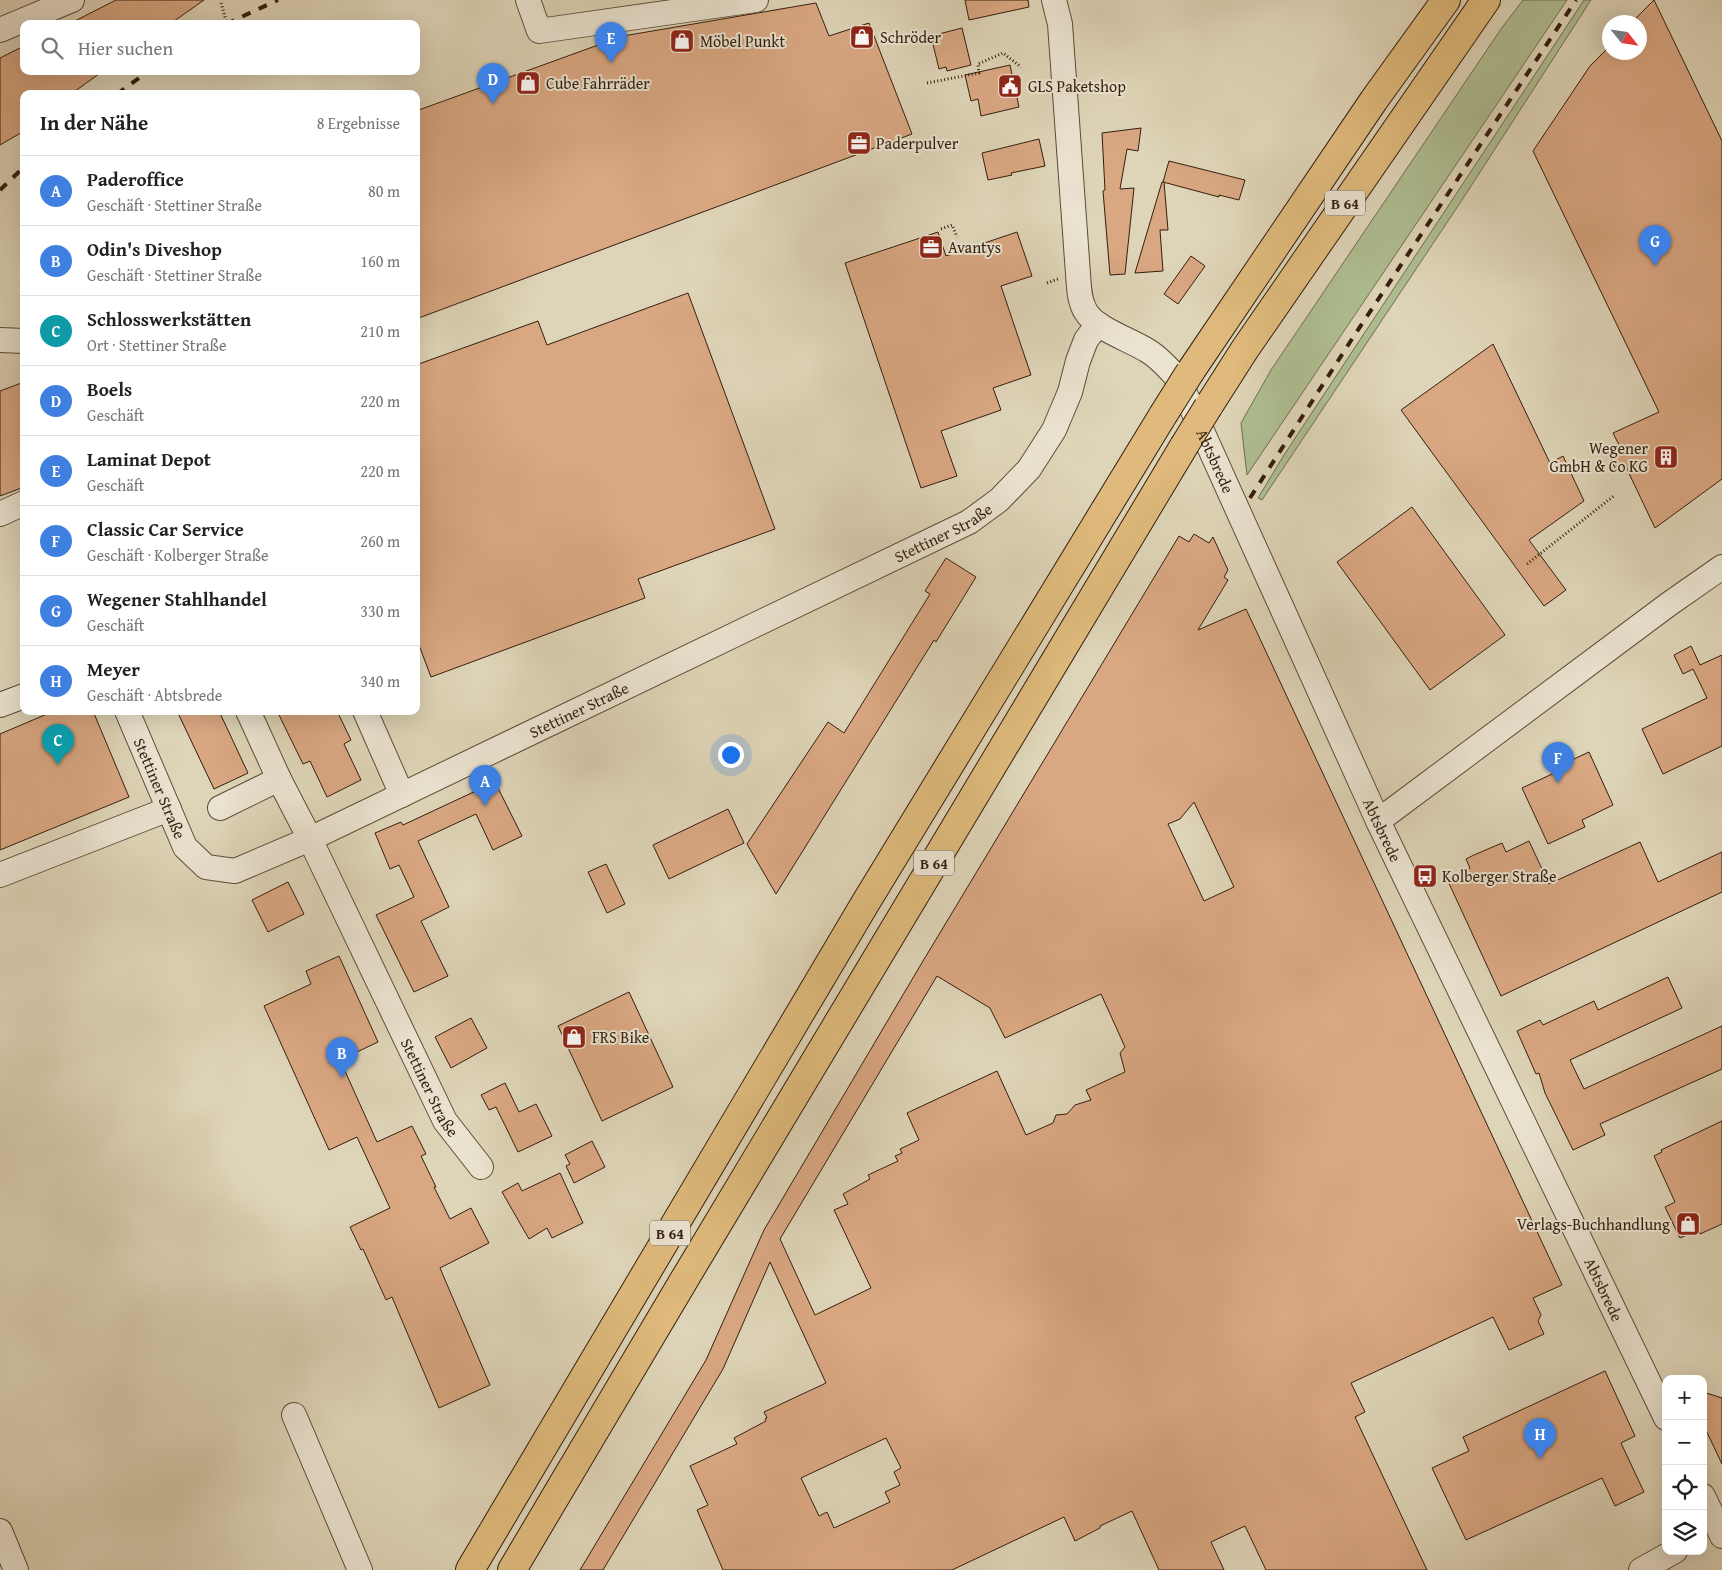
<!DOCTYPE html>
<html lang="de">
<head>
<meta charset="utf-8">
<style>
	:root { --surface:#fff; --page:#f6f6f6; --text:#222; --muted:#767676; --line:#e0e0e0; --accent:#b45309 }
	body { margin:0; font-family:"Gentium Book Plus",serif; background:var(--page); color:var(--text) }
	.controls { position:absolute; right:15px; bottom:15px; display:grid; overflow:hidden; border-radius:10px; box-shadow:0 5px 20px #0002 }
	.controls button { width:45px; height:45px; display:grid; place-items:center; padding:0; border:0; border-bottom:1px solid var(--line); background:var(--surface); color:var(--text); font:25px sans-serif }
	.compass { position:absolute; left:1602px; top:15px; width:45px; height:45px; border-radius:50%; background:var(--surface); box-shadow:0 5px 20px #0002; rotate:120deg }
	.you { position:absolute; left:730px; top:754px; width:18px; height:18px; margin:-12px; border:4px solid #fff; border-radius:50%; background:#1a73e8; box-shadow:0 0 0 8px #1a73e833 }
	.badge { display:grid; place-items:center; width:32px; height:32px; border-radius:50%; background:var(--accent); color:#fff; font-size:16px; font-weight:700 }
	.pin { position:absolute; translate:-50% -41px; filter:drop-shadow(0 1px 2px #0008) }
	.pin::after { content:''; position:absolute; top:26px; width:18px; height:15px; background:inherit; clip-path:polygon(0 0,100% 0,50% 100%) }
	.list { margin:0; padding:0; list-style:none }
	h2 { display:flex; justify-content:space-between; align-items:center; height:65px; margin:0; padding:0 20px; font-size:21px }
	h2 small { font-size:16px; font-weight:400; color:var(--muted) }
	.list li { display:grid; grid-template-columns:32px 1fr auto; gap:15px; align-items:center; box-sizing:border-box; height:70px; padding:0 20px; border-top:1px solid var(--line) }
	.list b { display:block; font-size:19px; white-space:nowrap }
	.list p { margin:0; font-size:16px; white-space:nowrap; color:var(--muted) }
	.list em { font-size:16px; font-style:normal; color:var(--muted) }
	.icon { flex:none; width:28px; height:28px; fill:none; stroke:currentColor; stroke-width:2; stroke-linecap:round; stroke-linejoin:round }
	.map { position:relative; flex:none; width:1722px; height:1570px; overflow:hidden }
	.search { position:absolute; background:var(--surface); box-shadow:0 5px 20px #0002; left:20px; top:20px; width:400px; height:55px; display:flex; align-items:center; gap:12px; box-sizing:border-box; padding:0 18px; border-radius:10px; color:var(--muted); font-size:19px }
	.panel { position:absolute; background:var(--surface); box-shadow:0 5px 20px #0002; left:20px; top:90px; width:400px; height:625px; border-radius:10px }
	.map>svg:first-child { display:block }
</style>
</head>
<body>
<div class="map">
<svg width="1722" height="1570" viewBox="0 0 1722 1570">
	<rect width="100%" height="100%" fill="#ded4b7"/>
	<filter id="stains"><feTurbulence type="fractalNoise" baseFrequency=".004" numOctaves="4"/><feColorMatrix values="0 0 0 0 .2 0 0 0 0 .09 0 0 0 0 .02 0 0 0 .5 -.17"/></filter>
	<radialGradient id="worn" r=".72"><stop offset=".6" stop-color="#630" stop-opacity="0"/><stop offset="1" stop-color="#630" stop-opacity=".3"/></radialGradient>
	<g fill="#aebd91" stroke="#706e50">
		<polygon points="1523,0 1567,0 1247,475 1241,423 1271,370 1501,29"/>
		<polygon points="1584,0 1591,0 1464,197 1262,500 1258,498 1284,455"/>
	</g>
	<g fill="#d9a782" stroke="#331e0e" fill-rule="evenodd">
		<polygon points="116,0 204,0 170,24 69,24"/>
		<polygon points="965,0 1028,0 1029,7 969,20"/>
		<polygon points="1654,0 1722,141 1722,479 1655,528 1625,465 1616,470 1607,451 1619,445 1613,433 1659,412 1533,151 1590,66 1610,46 1610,52 1640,52 1640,22 1632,22"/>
		<polygon points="816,3 829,36 869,23 912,134 416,319 416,111 623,36"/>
		<polygon points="962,28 971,65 947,71 946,67 939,69 931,36"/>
		<polygon points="24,46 24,71 103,71 71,94 24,94 24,131 0,145 0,58"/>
		<polygon points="1010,65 1019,107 981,116 978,99 971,101 965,75"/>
		<polygon points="1141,128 1138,151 1127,149 1120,189 1134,188 1125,274 1110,275 1103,191 1105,190 1102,133"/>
		<polygon points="1039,139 1045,166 1011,173 1012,175 988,180 982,153"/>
		<polygon points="1169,161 1245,180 1239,200 1219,195 1219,197 1163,182"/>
		<polygon points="1162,182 1164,182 1168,230 1160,230 1163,271 1135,273"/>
		<polygon points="938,232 946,256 1017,232 1032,276 1001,286 1031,375 993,388 1001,410 941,431 957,476 921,488 845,263"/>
		<polygon points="1191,256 1205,266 1178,304 1164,294"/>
		<polygon points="688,293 775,529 638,579 645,598 431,677 416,637 416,365 538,321 547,345"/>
		<polygon points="1493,344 1550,463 1563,456 1584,501 1529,540 1566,590 1544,606 1401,410"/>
		<polygon points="24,382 24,487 0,496 0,391"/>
		<polygon points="1412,507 1505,635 1430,690 1337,562"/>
		<path d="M1194,534L1209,543L1213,537L1228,570L1224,577L1228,580L1198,630L1246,609L1562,1285L1533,1298L1541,1315L1538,1321L1544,1334L1509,1350L1493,1317L1351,1383L1365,1412L1355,1417L1427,1570H1266L1245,1526L1211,1542L1224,1570H1159L1132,1511L1100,1526V1528L1075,1541L1064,1517L952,1570H723L697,1510L708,1505L690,1466L737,1444L734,1438L766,1421L765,1419L767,1418L764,1412L826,1383L770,1262L723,1369L603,1570H580L706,1360L764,1230L920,966L1179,536L1189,542ZM1194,802L1234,887L1204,901L1168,824L1180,819ZM937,976L990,1008L1005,1038L1101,994L1125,1047L1120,1053L1125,1072L1086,1090L1091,1100L1075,1105L1067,1114L1056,1115L1053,1123L1026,1135L997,1071L907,1113L919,1140L900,1149L902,1153L895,1156L898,1161L868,1175L870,1179L843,1194L848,1204L834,1210L871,1288L815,1315L780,1239ZM886,1438L901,1468L894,1472L900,1485L885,1492L890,1502L834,1528L827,1512L819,1516L801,1478Z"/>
		<polygon points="946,558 976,577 936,642 934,640 776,894 747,844 828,722 844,733 930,594 925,591"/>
		<polygon points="1691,646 1700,665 1722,655 1722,746 1663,774 1642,729 1707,698 1693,669 1683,674 1674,655"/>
		<polygon points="54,711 93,711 129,797 0,850 0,734"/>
		<polygon points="177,711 219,711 248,773 214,789"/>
		<polygon points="277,711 337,711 351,740 344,744 361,780 327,797 310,761 303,764"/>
		<polygon points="1589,752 1613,805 1582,820 1585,827 1548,844 1522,788 1565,768 1563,764"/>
		<polygon points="495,782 522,836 493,850 476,814 418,841 449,907 421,921 448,976 414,992 376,915 414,897 399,865 390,869 375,833 401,822 403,825"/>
		<polygon points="728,809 744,843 669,879 653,845"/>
		<polygon points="1529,841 1549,884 1640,842 1658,882 1722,852 1722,892 1501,996 1447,879 1470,868 1466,859 1474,855 1502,843 1506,852"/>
		<polygon points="606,864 625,904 607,913 588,872"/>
		<polygon points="288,882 304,914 268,932 252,900"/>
		<polygon points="339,956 378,1042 340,1060 377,1142 412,1126 426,1154 421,1156 436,1187 434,1187 450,1219 471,1208 489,1243 440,1268 490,1385 439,1408 392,1297 386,1300 363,1249 361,1250 350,1227 390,1208 357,1137 329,1150 264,1006 311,984 306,971"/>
		<polygon points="1668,977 1682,1008 1570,1060 1584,1089 1722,1026 1722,1069 1600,1124 1605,1135 1573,1150 1545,1093 1539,1073 1536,1074 1517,1031 1540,1020 1543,1025 1594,1001 1598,1010"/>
		<polygon points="629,992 673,1087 602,1121 558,1026"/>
		<polygon points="471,1018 487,1048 451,1068 435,1037"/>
		<polygon points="505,1083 519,1112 536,1104 552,1136 518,1152 496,1107 489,1110 481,1095"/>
		<polygon points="1722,1121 1722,1224 1700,1234 1698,1230 1680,1238 1665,1207 1675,1202 1654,1156 1662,1152 1661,1150"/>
		<polygon points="592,1141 605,1167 574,1183 566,1166 570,1164 565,1155"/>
		<polygon points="560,1173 583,1223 552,1238 547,1228 529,1239 502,1192 518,1183 522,1191"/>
		<polygon points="1605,1371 1635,1436 1621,1443 1644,1492 1615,1506 1602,1478 1466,1540 1432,1468 1469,1451 1463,1437"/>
		<polygon points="1703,1392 1722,1398 1722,1464 1703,1424"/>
	</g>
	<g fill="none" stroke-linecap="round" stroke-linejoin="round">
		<defs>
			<g id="minor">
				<polyline points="528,0 539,31 756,0"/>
				<path id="s1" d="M1054,0L1060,24L1078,274C1079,287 1079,301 1086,312C1096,329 1131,340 1148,351C1160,358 1170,370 1179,380L1378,821L1666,1418"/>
				<polyline points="0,30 72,0"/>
				<polyline points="0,340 24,341"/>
				<polyline points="0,514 24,503"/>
				<polyline points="0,705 24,696"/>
				<path id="s2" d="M127,711L185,847L206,867L235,871L310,839L969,522L999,500L1029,469L1054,430L1070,392L1078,361L1086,340L1098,324"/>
				<path id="s3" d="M248,711L279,779L310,839L445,1121L481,1167"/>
				<polyline points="365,711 402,795"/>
				<polyline points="220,808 279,779"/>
				<polyline points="1378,821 1669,604 1722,567"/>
				<polyline points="0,875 169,809"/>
				<polyline points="294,1415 360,1570"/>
				<polyline points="1703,1496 1722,1536"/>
				<polyline points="0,1531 16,1570"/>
				<polyline points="1641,1570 1675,1551"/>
			</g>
			<g id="highway">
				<polyline points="1190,372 1374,100 1446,0"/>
				<polyline points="1208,407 1245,349 1486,0"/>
				<polyline points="470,1570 866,902 1163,415"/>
				<polyline points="512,1570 684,1280 1184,446"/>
			</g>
		</defs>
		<use href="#minor" stroke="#5e4c38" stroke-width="26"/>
		<use href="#highway" stroke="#331e0e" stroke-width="30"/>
		<g stroke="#331e0e" stroke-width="3" stroke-dasharray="1 2.5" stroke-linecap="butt">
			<polyline points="221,3 227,24"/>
			<polyline points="927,83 979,73 978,64 1003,53 1021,67"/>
			<polyline points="941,229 952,225 957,237"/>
			<polyline points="1047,283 1058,279"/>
			<polyline points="1527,564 1615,495"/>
		</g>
		<use href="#minor" stroke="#eae3d0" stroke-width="24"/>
		<use href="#highway" stroke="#dfba7c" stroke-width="28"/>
		<g stroke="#331e0e" stroke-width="4" stroke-dasharray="9 9" stroke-linecap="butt">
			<polyline points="226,24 278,0"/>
			<polyline points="117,94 149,71"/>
			<polyline points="0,190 24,167"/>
			<polyline points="1250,498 1352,339 1576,0"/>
		</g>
		<defs>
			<g id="highway-bridge">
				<polyline points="1163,415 1190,372"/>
				<polyline points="1184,446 1208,407"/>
			</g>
		</defs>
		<use href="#highway-bridge" stroke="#331e0e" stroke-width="30" stroke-linecap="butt"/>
		<use href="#highway-bridge" stroke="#dfba7c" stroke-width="28"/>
	</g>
	<defs>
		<symbol id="shop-square" viewBox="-11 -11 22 22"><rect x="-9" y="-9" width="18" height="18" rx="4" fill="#8f2418" stroke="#eae3d0"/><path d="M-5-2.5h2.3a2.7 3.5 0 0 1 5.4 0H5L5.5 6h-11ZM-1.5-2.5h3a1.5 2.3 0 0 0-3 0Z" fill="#fff"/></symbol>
		<symbol id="civic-square" viewBox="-11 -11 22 22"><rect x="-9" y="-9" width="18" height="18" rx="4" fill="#8f2418" stroke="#eae3d0"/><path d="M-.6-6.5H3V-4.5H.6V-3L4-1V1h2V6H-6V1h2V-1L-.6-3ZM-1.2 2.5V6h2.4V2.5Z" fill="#fff"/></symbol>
		<symbol id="office-square" viewBox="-11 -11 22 22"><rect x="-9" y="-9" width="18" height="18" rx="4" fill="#8f2418" stroke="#eae3d0"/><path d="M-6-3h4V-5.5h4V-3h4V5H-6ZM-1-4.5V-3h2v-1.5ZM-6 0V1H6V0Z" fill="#fff"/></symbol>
		<symbol id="building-square" viewBox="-11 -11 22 22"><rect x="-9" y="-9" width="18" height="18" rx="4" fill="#8f2418" stroke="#eae3d0"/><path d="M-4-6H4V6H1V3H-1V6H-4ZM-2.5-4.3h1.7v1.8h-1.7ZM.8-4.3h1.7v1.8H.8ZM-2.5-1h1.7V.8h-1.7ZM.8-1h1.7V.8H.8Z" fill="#fff"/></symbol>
		<symbol id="bus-square" viewBox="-11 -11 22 22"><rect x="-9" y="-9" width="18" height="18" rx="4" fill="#8f2418" stroke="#eae3d0"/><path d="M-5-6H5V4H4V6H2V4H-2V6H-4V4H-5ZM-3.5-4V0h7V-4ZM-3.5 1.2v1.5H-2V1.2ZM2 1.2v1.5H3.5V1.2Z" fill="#fff"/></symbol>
	</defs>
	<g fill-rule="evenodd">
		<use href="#shop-square" x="848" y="23" width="28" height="28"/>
		<use href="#shop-square" x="668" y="27" width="28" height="28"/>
		<use href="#shop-square" x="514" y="69" width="28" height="28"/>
		<use href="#civic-square" x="996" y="72" width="28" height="28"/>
		<use href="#office-square" x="845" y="129" width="28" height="28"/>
		<use href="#office-square" x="917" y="233" width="28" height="28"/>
		<use href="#building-square" x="1652" y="443" width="28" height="28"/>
		<use href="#bus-square" x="1411" y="862" width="28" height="28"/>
		<use href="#shop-square" x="560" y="1023" width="28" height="28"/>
		<use href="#shop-square" x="1674" y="1210" width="28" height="28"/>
	</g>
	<g text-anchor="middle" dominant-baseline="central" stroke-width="4" stroke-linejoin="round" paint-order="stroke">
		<g fill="#eae3d0" stroke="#6a5948" stroke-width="1">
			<rect x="1325" y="190.5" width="40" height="25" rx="4"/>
			<rect x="914" y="850.5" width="40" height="25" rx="4"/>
			<rect x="650" y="1220.5" width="40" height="25" rx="4"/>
		</g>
		<g font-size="15" font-weight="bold" fill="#331e0e">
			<text x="1345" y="203">B 64</text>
			<text x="934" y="863">B 64</text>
			<text x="670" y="1233">B 64</text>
		</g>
		<g font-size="16" fill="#331e0e" stroke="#eae3d0" text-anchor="start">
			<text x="880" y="37">Schröder</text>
			<text x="700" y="41">Möbel Punkt</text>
			<text x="546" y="83">Cube Fahrräder</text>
			<text x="1028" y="86">GLS Paketshop</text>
			<text x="876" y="143">Paderpulver</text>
			<text x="948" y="247">Avantys</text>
			<text x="1648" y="448" text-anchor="end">Wegener<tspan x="1648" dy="18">GmbH &amp; Co KG</tspan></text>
			<text x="1442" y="876">Kolberger Straße</text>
			<text x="592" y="1037">FRS Bike</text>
			<text x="1670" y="1224" text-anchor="end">Verlags-Buchhandlung</text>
		</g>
		<g font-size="16" fill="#331e0e" stroke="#eae3d0">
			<text stroke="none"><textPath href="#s1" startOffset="520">Abtsbrede</textPath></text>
			<text stroke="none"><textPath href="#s2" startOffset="991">Stettiner Straße</textPath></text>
			<text stroke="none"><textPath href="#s2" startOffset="586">Stettiner Straße</textPath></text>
			<text stroke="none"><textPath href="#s2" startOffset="84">Stettiner Straße</textPath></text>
			<text stroke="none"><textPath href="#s1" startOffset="925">Abtsbrede</textPath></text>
			<text stroke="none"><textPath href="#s3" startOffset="418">Stettiner Straße</textPath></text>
			<text stroke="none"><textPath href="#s1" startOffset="1435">Abtsbrede</textPath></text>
		</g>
	</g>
	<rect width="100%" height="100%" filter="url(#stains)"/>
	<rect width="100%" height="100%" fill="url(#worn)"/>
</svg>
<div class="controls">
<button>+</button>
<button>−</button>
<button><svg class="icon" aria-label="locate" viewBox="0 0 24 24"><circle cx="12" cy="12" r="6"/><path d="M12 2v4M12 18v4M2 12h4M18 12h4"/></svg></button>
<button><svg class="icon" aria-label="layers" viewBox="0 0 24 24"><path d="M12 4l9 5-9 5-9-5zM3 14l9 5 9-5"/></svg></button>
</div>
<svg class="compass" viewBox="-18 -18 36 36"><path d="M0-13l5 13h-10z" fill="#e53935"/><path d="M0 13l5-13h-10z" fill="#767676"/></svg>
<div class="you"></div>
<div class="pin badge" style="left:485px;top:806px;background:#3f7fe0">A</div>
<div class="pin badge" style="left:342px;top:1078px;background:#3f7fe0">B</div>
<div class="pin badge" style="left:58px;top:765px;background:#0f9aa8">C</div>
<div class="pin badge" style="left:493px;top:104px;background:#3f7fe0">D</div>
<div class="pin badge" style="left:611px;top:63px;background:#3f7fe0">E</div>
<div class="pin badge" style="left:1558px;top:783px;background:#3f7fe0">F</div>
<div class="pin badge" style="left:1655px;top:266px;background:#3f7fe0">G</div>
<div class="pin badge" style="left:1540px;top:1459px;background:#3f7fe0">H</div>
<div class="search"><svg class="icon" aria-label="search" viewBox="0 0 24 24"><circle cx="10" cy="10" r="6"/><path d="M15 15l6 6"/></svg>Hier suchen</div>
<section class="panel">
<h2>In der Nähe<small>8 Ergebnisse</small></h2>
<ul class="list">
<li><span class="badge" style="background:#3f7fe0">A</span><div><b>Paderoffice</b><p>Geschäft · Stettiner Straße</p></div><em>80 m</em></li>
<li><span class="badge" style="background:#3f7fe0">B</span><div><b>Odin's Diveshop</b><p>Geschäft · Stettiner Straße</p></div><em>160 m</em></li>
<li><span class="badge" style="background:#0f9aa8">C</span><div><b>Schlosswerkstätten</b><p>Ort · Stettiner Straße</p></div><em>210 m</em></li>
<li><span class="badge" style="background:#3f7fe0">D</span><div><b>Boels</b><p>Geschäft</p></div><em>220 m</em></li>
<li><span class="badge" style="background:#3f7fe0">E</span><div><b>Laminat Depot</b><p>Geschäft</p></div><em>220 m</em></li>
<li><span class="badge" style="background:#3f7fe0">F</span><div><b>Classic Car Service</b><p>Geschäft · Kolberger Straße</p></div><em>260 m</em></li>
<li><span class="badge" style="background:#3f7fe0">G</span><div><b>Wegener Stahlhandel</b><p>Geschäft</p></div><em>330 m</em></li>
<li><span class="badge" style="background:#3f7fe0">H</span><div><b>Meyer</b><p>Geschäft · Abtsbrede</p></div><em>340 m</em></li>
</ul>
</section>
</div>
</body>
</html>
